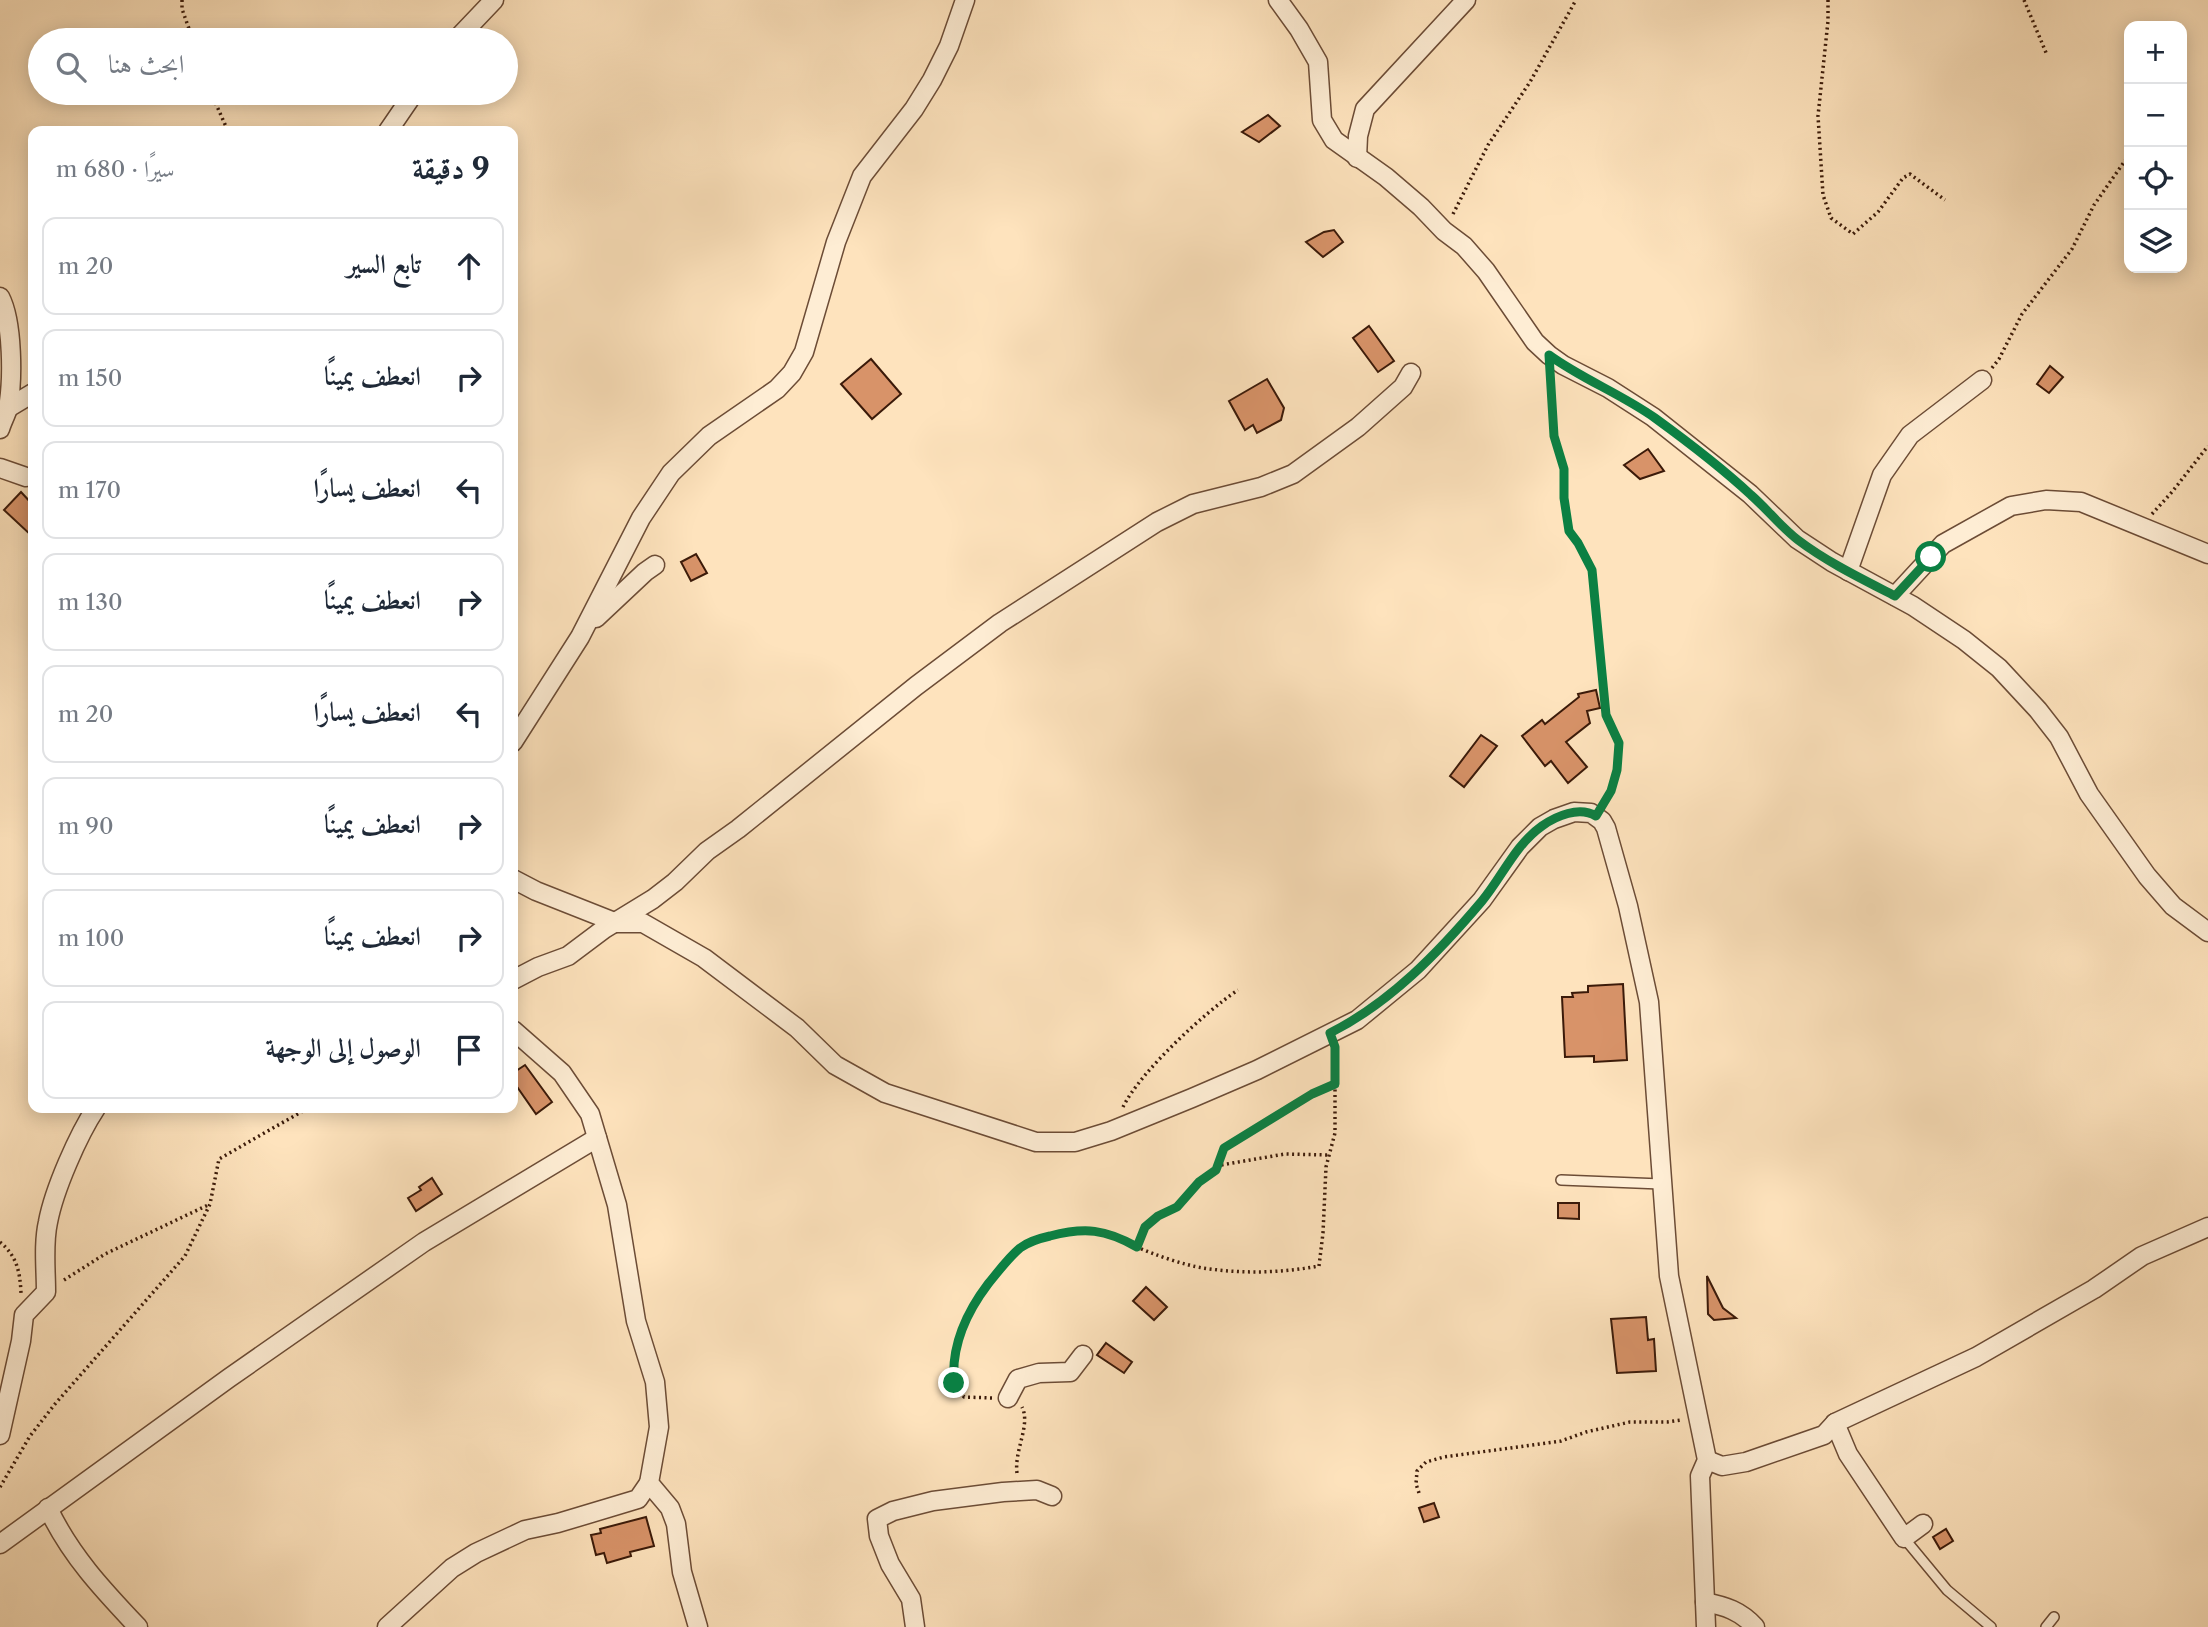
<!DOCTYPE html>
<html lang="ar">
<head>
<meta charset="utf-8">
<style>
	:root { --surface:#fff; --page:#f2f2f3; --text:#1f2937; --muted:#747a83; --line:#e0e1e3 }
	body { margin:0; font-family:"Libre Caslon Text",Amiri,serif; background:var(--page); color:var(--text); direction:rtl }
	.controls { position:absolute; right:21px; top:21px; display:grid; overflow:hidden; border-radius:14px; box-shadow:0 4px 18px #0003 }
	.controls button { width:63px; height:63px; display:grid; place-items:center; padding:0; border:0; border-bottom:2px solid var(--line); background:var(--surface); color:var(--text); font:35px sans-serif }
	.stop { position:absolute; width:21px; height:21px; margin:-16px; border:5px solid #0b8043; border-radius:50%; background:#fff }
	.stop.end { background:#0b8043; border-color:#fff; box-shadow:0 2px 7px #0008 }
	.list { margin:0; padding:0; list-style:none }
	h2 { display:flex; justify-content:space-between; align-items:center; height:91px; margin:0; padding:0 28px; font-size:30px }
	h2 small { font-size:23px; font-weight:400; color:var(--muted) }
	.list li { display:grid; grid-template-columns:46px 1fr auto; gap:21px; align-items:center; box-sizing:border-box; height:98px; margin:0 14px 14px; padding:0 14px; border:2px solid var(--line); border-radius:14px }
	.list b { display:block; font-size:26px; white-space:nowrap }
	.list em { font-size:23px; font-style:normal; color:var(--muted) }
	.icon { flex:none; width:38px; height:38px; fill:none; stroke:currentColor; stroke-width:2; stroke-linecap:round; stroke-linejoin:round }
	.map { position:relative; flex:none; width:2208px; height:1627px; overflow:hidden; direction:ltr }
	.search { position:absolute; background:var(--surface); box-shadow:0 4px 18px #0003; left:28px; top:28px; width:490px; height:77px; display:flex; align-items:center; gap:18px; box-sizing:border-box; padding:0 24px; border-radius:38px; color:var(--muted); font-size:26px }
	.panel { position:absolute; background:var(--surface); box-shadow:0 4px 18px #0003; left:28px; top:126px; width:490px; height:987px; border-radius:14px; direction:rtl }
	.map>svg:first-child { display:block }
</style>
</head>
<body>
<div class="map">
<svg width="2208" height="1627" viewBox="0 0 2208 1627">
	<rect width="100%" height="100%" fill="#fee3bd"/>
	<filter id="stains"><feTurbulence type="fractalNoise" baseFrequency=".00286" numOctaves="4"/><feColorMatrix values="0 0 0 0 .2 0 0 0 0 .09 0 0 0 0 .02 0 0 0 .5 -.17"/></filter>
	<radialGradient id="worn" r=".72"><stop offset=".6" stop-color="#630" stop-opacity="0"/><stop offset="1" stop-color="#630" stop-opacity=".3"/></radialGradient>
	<g fill="#d89369" stroke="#3b1a09" stroke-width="2">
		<polygon points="1268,115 1280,126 1259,142 1242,132"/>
		<polygon points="1334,230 1343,242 1323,257 1306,242 1324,232"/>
		<polygon points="1369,326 1394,361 1378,372 1353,338"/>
		<polygon points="871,359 901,394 872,419 841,384"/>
		<polygon points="2050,366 2063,377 2049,393 2037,384"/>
		<polygon points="1267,379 1284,408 1281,420 1257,433 1253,425 1245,430 1229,401"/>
		<polygon points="1648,449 1664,471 1640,479 1624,465"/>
		<polygon points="21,492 33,505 33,537 4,510"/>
		<polygon points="696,554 707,573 691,581 681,562"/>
		<polygon points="1596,690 1600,708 1587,711 1590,723 1566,742 1587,767 1568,783 1551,761 1545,766 1522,736 1542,720 1545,724 1579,697 1578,694"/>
		<polygon points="1481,735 1497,746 1464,787 1450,776"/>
		<polygon points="1623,984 1627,1060 1594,1062 1594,1056 1565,1057 1562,997 1573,997 1572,993 1588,992 1588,986"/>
		<polygon points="525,1065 552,1102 536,1114 513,1081 513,1073"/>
		<polygon points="432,1178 442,1194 416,1211 408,1198 421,1190 419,1187"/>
		<polygon points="1558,1203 1579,1203 1579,1219 1558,1218"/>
		<polygon points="1707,1276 1723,1308 1736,1318 1714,1320 1708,1314"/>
		<polygon points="1146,1287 1167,1307 1154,1320 1133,1301"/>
		<polygon points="1646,1317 1648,1340 1654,1339 1656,1371 1617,1373 1611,1319"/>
		<polygon points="1106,1343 1132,1362 1124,1373 1097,1355"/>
		<polygon points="1434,1503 1439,1517 1424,1522 1419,1508"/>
		<polygon points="646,1517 654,1546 630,1552 631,1556 607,1563 604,1553 596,1555 591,1535 601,1533 600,1529"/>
		<polygon points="1946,1529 1953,1541 1940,1549 1933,1537"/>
	</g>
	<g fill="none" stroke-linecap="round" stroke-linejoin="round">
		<defs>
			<g id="lane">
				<polyline points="1561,1180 1661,1184"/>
				<polyline points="1904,1538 1947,1590 1991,1627"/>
				<polyline points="2046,1627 2054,1617"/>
			</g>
			<g id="street">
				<polyline points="1278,0 1299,29 1318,62 1322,120 1334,140 1386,177 1421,207 1444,231 1464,246 1486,271 1535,342 1549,355 1563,365 1608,388 1653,417 1750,494 1797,539 1832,562 1913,606 1964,640 1999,668 2038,710 2059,737 2089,794 2147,876 2173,906 2208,932"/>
				<polyline points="456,40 494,0"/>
				<polyline points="388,131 414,93"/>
				<polyline points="1357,158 1358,136 1365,109 1466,0"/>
				<path d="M0,297C13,322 13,380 8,408C6,415 2,422 0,429"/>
				<polyline points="8,408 33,393"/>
				<polyline points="0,468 26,477"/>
				<polyline points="1848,571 1882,475 1910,435 1982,380"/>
				<polyline points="1895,596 1943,544 2011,506 2046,500 2081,502 2208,554"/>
				<polyline points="596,618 645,572 655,565"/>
				<polyline points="513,742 580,637 641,518 671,473 709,436 777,389 792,373 804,352 836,242 862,176 914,109 932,80 949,46 965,0"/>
				<polyline points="513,879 536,891 617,923 643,923 704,958 797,1028 835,1065 885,1093 1036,1142 1075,1142 1111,1131 1192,1098 1257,1070 1357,1020 1418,970 1482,900 1520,847 1540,827 1554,819 1574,812 1591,813 1602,821 1606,828 1628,906 1649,1002 1669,1276 1707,1460 1700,1476 1706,1627"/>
				<polyline points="513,980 538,967 568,956 604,929 653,899 675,882 707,851 738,829 916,686 1000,623 1157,522 1193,504 1261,487 1293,474 1358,427 1403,387 1411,373"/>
				<polyline points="513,1030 562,1073 590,1114 617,1205 636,1321 655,1382 659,1427 649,1483 670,1508 676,1524 682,1572 698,1627"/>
				<polyline points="1008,1398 1018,1379 1039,1373 1070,1372 1083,1355"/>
				<polyline points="1835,1423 1848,1454 1904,1538 1923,1524"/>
				<path d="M0,1435L21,1341L24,1315L46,1292C46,1269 43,1244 48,1222C54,1190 78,1135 96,1108"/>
				<polyline points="1707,1460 1722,1466 1746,1462 1824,1435 1835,1423 1976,1357 2094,1289 2142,1256 2208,1227"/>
				<path d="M48,1508C70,1555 103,1590 138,1627"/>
				<polyline points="0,1544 229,1378 424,1242 597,1138"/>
				<path d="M1705,1602C1725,1606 1741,1611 1755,1627"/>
				<polyline points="387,1627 452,1568 476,1553 525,1530 558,1523 638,1499 649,1483"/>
				<polyline points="915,1627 911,1599 890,1564 879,1536 877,1519 893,1511 933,1501 1003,1492 1037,1490 1052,1496"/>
			</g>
		</defs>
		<use href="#lane" stroke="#6c4c36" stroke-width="12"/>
		<use href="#street" stroke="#6c4c36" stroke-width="21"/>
		<g stroke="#3b1a09" stroke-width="3.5" stroke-dasharray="2 3.5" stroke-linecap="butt">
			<polyline points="182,0 182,9 193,40"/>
			<polyline points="1828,0 1828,21 1818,116 1823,195 1831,218 1853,234 1878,212 1903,178 1910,174 1945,200"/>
			<polyline points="2024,0 2047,55"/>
			<polyline points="211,93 228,131"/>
			<polyline points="1453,214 1488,145 1530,82 1576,0"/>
			<polyline points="1992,368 1999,359 2022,314 2072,249 2094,205 2129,155"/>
			<polyline points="1551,377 1554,436 1564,469 1564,498 1569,531 1578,543 1592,570 1606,715 1619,743 1617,770 1611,791 1604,802"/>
			<polyline points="2152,514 2172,492 2208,446"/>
			<path d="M1123,1107C1140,1072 1205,1012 1238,990"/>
			<polyline points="1216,1170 1224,1148 1312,1094 1335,1084"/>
			<path d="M0,1242C17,1256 20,1272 21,1293"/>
			<polyline points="1137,1247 1145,1227 1158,1216 1176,1207 1199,1182 1221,1165 1285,1154 1329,1155"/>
			<polyline points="64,1280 105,1254 208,1205"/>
			<path d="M992,1398L964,1397C961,1393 956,1388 954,1384C946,1365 960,1335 967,1318C975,1296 1003,1260 1022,1247C1038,1235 1079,1226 1098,1231C1113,1234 1124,1241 1137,1247C1155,1255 1184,1265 1203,1268C1242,1274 1281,1273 1319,1266L1323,1233L1326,1167L1335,1133V1048"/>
			<path d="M1017,1473C1014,1450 1031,1425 1022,1407"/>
			<polyline points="0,1487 30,1436 55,1404 185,1256 210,1204 219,1159 308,1108"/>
			<polyline points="1419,1493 1416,1484 1417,1471 1426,1462 1444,1457 1561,1441 1586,1432 1630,1422 1667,1422 1681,1420"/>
		</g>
		<use href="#lane" stroke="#feedd4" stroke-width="9"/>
		<use href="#street" stroke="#feedd4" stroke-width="18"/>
	</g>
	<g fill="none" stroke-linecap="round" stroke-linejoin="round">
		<path stroke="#0b8043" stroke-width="9" d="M954,1383C951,1346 966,1313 988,1284C998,1272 1008,1258 1020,1248C1028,1242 1041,1238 1050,1236C1085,1227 1105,1229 1137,1247L1145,1227L1158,1216L1177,1207L1199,1182L1216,1170L1224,1148L1312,1094L1335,1084V1047L1330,1033C1390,1003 1439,952 1482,901C1502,877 1515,845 1542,826C1556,816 1579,806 1596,816L1611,791L1617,770L1619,743L1606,715L1592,570L1578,543L1569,531L1564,498V469L1554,436L1549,355C1582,379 1621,394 1655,418C1688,442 1721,467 1751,495C1767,509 1781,527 1798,540C1827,562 1862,579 1895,596L1931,557"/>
	</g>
	<rect width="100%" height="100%" filter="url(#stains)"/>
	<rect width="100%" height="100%" fill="url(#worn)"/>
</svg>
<div class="controls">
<button>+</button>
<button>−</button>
<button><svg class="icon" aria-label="locate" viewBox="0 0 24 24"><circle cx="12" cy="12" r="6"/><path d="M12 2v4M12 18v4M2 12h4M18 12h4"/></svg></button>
<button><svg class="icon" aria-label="layers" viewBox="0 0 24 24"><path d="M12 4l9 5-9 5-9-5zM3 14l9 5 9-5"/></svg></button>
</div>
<div class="stop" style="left:1931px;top:557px"></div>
<div class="stop end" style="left:954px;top:1383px"></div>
<div class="search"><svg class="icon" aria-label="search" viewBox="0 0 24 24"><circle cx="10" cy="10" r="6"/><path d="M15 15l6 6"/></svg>ابحث هنا</div>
<section class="panel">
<h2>9 دقيقة<small>سيرًا · 680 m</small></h2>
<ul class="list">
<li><svg class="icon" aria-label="ahead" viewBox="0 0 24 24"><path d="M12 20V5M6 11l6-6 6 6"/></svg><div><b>تابع السير</b></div><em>20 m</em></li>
<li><svg class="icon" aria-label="right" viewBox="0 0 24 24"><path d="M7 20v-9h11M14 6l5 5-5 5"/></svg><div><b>انعطف يمينًا</b></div><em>150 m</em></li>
<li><svg class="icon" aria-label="left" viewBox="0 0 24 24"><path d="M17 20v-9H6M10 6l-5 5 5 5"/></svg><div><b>انعطف يسارًا</b></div><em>170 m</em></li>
<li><svg class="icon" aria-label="right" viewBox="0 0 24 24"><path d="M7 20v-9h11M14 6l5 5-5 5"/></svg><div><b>انعطف يمينًا</b></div><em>130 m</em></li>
<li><svg class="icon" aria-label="left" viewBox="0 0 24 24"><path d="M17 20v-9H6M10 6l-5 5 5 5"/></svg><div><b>انعطف يسارًا</b></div><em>20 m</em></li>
<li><svg class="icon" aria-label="right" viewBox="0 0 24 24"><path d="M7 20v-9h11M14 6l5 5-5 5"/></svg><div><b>انعطف يمينًا</b></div><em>90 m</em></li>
<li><svg class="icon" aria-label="right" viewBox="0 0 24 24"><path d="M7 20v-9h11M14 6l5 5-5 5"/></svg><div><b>انعطف يمينًا</b></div><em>100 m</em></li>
<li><svg class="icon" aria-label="arrive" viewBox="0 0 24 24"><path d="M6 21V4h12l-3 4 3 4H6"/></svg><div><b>الوصول إلى الوجهة</b></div></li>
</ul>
</section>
</div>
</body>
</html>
